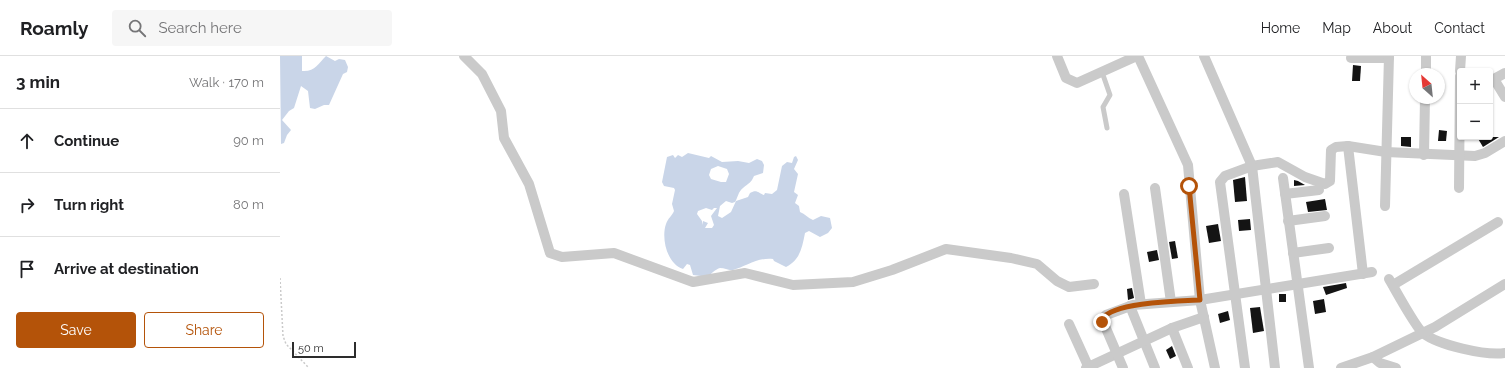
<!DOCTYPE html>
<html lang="en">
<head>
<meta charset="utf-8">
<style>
	:root { --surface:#fff; --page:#f6f6f6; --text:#202124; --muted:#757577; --line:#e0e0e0; --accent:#b45309 }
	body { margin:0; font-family:Raleway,sans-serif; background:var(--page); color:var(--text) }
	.controls { position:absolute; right:12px; top:12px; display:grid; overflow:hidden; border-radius:4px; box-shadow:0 1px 3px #0004 }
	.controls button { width:36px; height:36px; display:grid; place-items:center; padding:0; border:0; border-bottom:1px solid var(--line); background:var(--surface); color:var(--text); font:20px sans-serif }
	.compass { position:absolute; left:1129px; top:12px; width:36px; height:36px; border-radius:50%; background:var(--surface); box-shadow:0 1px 3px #0004; rotate:333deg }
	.scale { position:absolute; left:12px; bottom:10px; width:64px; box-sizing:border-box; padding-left:4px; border:2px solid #2d2d2d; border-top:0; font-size:11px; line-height:14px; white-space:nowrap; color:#2d2d2d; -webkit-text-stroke:3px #fff; paint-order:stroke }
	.stop { position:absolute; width:12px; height:12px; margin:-9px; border:3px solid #b45309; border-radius:50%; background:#fff }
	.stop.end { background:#b45309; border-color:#fff; box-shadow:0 1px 4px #0008 }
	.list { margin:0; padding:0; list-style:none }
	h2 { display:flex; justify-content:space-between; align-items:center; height:52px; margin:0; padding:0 16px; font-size:17px }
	h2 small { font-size:13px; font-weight:400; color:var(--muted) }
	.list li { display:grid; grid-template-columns:26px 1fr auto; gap:12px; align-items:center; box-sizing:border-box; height:64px; padding:0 16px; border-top:1px solid var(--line) }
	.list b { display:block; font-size:15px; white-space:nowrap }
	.list em { font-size:13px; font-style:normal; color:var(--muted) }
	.actions { display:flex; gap:8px; padding:12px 16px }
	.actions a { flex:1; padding:9px 0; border:1px solid var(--accent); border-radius:4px; text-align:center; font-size:14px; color:var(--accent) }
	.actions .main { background:var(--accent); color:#fff }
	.icon { flex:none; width:22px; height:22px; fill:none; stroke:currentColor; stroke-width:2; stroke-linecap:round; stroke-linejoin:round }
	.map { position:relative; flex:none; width:1225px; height:312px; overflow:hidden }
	header { display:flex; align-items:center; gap:24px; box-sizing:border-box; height:56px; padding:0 20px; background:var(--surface); border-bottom:1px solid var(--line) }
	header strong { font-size:19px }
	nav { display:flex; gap:22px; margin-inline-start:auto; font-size:14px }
	.search { width:280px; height:36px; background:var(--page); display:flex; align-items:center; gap:10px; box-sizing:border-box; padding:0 14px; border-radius:4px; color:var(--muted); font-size:15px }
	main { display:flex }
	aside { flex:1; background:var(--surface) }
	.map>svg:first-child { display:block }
</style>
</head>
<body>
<header>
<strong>Roamly</strong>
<div class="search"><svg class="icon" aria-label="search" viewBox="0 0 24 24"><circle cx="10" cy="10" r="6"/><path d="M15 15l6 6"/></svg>Search here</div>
<nav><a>Home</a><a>Map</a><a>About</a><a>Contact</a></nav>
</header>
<main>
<aside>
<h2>3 min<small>Walk · 170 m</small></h2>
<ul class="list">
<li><svg class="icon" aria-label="ahead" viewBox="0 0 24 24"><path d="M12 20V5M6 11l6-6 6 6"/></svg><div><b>Continue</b></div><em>90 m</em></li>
<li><svg class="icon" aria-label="right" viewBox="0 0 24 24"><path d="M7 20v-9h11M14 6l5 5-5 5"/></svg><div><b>Turn right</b></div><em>80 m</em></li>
<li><svg class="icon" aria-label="arrive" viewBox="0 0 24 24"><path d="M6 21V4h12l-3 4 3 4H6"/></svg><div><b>Arrive at destination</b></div></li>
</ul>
<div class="actions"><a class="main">Save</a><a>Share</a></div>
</aside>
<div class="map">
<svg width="1225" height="312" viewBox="0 0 1225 312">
	<rect width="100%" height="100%" fill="#fff"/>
	<g fill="#c9d5e8" fill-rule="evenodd">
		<path d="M0,0H22V15C35,16 38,8 46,0L55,5L59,3L65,4L68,11L67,16L63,18L49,49H44L35,53L30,52L28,35L21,30L14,52L9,55L2,64L11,74L7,79L4,87L1,88Z"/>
		<path d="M408,97L429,102L431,100L442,106L458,105L469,107L477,103L482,105L484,109L483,117L474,120C471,127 469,127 463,132C458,136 458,141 455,146L452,147L446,145L440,150L438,160L442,162L451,156L456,145L468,141L470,137C477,133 478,137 484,139L485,137L492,138L497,134L502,110L507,106L512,107L514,101L516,100L518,104L514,113L518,118L514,136L518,139L515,147L519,150L520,156C525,158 528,162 533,164L541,160L550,162L552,172L548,177L540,181L529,175L525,177C522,192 520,204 506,211L494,205L493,203C478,201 465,211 453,214C449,215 445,212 440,212C436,213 430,218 429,221L413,219L410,209L407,208L403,213C387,208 381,182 386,168C388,162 392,160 394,155L392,148L395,134L394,132L384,130L382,126L387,101L393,99L395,102L398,99L402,101ZM438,110L447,113L449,118L446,126H441L431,123L429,119L431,113ZM426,152L432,154L434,152H437L431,160L434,169L432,172H425L428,167L423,165V169L422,165L417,158L418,155Z"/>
	</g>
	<g fill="#141414">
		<polygon points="1073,9 1081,10 1080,25 1072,25"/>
		<polygon points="1159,74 1167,75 1166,85 1158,85"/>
		<polygon points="1121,81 1131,81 1131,91 1121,90"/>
		<polygon points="1197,81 1219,81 1203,91"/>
		<polygon points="965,121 967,145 955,146 953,124"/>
		<polygon points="1014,124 1018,125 1025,129 1014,130"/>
		<polygon points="1045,143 1047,154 1028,156 1026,146"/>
		<polygon points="970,163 971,174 959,175 958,164"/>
		<polygon points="938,168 941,185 929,187 926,170"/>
		<polygon points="895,185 898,202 892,203 889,186"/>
		<polygon points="877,194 879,204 869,206 867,196"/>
		<polygon points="1066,227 1067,232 1046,239 1043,231"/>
		<polygon points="852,232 854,242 848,244 847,233"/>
		<rect x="999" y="238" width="7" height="8"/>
		<polygon points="1044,243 1046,256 1035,258 1033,245"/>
		<polygon points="980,251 984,275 973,277 970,252"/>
		<polygon points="948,255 950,264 940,267 938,258"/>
		<polygon points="892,290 896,300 890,303 886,294"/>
	</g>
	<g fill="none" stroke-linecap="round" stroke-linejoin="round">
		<polyline stroke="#cacaca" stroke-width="1.5" stroke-dasharray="2 2" stroke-linecap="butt" points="0,222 3,280 6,288 29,312"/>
		<polyline stroke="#cacaca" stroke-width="5" points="822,16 830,39 823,51 827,72"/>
		<g stroke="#cacaca" stroke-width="10">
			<polyline points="184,0 202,18 221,55 224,82 249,128 270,197 282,201 334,197 413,226 465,217 513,229 573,226 612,214 666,193 731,202 757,208 777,225 789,231 814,228"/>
			<polyline points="777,0 786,22 797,27 857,0"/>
			<polyline points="858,0 908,109 920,244 935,312"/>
			<polyline points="924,0 972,110 998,106 1025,121 1045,128 1050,125 1051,94 1056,91 1068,90 1106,96 1195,100 1205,97 1225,85"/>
			<polyline points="1071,2 1109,2"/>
			<polyline points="1180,15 1181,0"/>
			<polyline points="1225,17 1214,23 1225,41"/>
			<polyline points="1146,18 1146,0"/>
			<polyline points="1068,90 1083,218"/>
			<polyline points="1144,99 1145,42"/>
			<polyline points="1003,122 1029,312"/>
			<polyline points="875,132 891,246"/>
			<polyline points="1179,132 1180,20"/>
			<polyline points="844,138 861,248"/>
			<polyline points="1005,138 1039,134"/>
			<polyline points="1105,150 1109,0"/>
			<polyline points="1008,165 1045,160"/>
			<polyline points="1013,197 1049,192"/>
			<path d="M1109,223C1115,233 1136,272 1143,277C1158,289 1206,300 1225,297"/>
			<polyline points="1113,229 1218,166"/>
			<polyline points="850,250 875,312"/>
			<polyline points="789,268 809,312"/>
			<polyline points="892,272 908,312"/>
			<polyline points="1093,301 1100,307 1116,312"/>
			<polyline points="806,312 892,272 924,261"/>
			<polyline points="843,312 822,263 826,259 853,249 920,244 1092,216"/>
			<polyline points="965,312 940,126 945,120 972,110 995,312"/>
			<polyline points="1061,312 1093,301 1155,271 1225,228"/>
		</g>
	</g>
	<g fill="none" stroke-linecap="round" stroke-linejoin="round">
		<path stroke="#b45309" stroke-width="5" d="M822,266V263C833,246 900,245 920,244L909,130"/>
	</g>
</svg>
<div class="controls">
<button>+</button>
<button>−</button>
</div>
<svg class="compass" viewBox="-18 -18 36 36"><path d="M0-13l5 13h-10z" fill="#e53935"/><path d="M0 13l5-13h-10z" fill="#757577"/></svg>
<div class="scale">50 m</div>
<div class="stop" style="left:909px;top:130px"></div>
<div class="stop end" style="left:822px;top:266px"></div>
</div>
</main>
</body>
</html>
